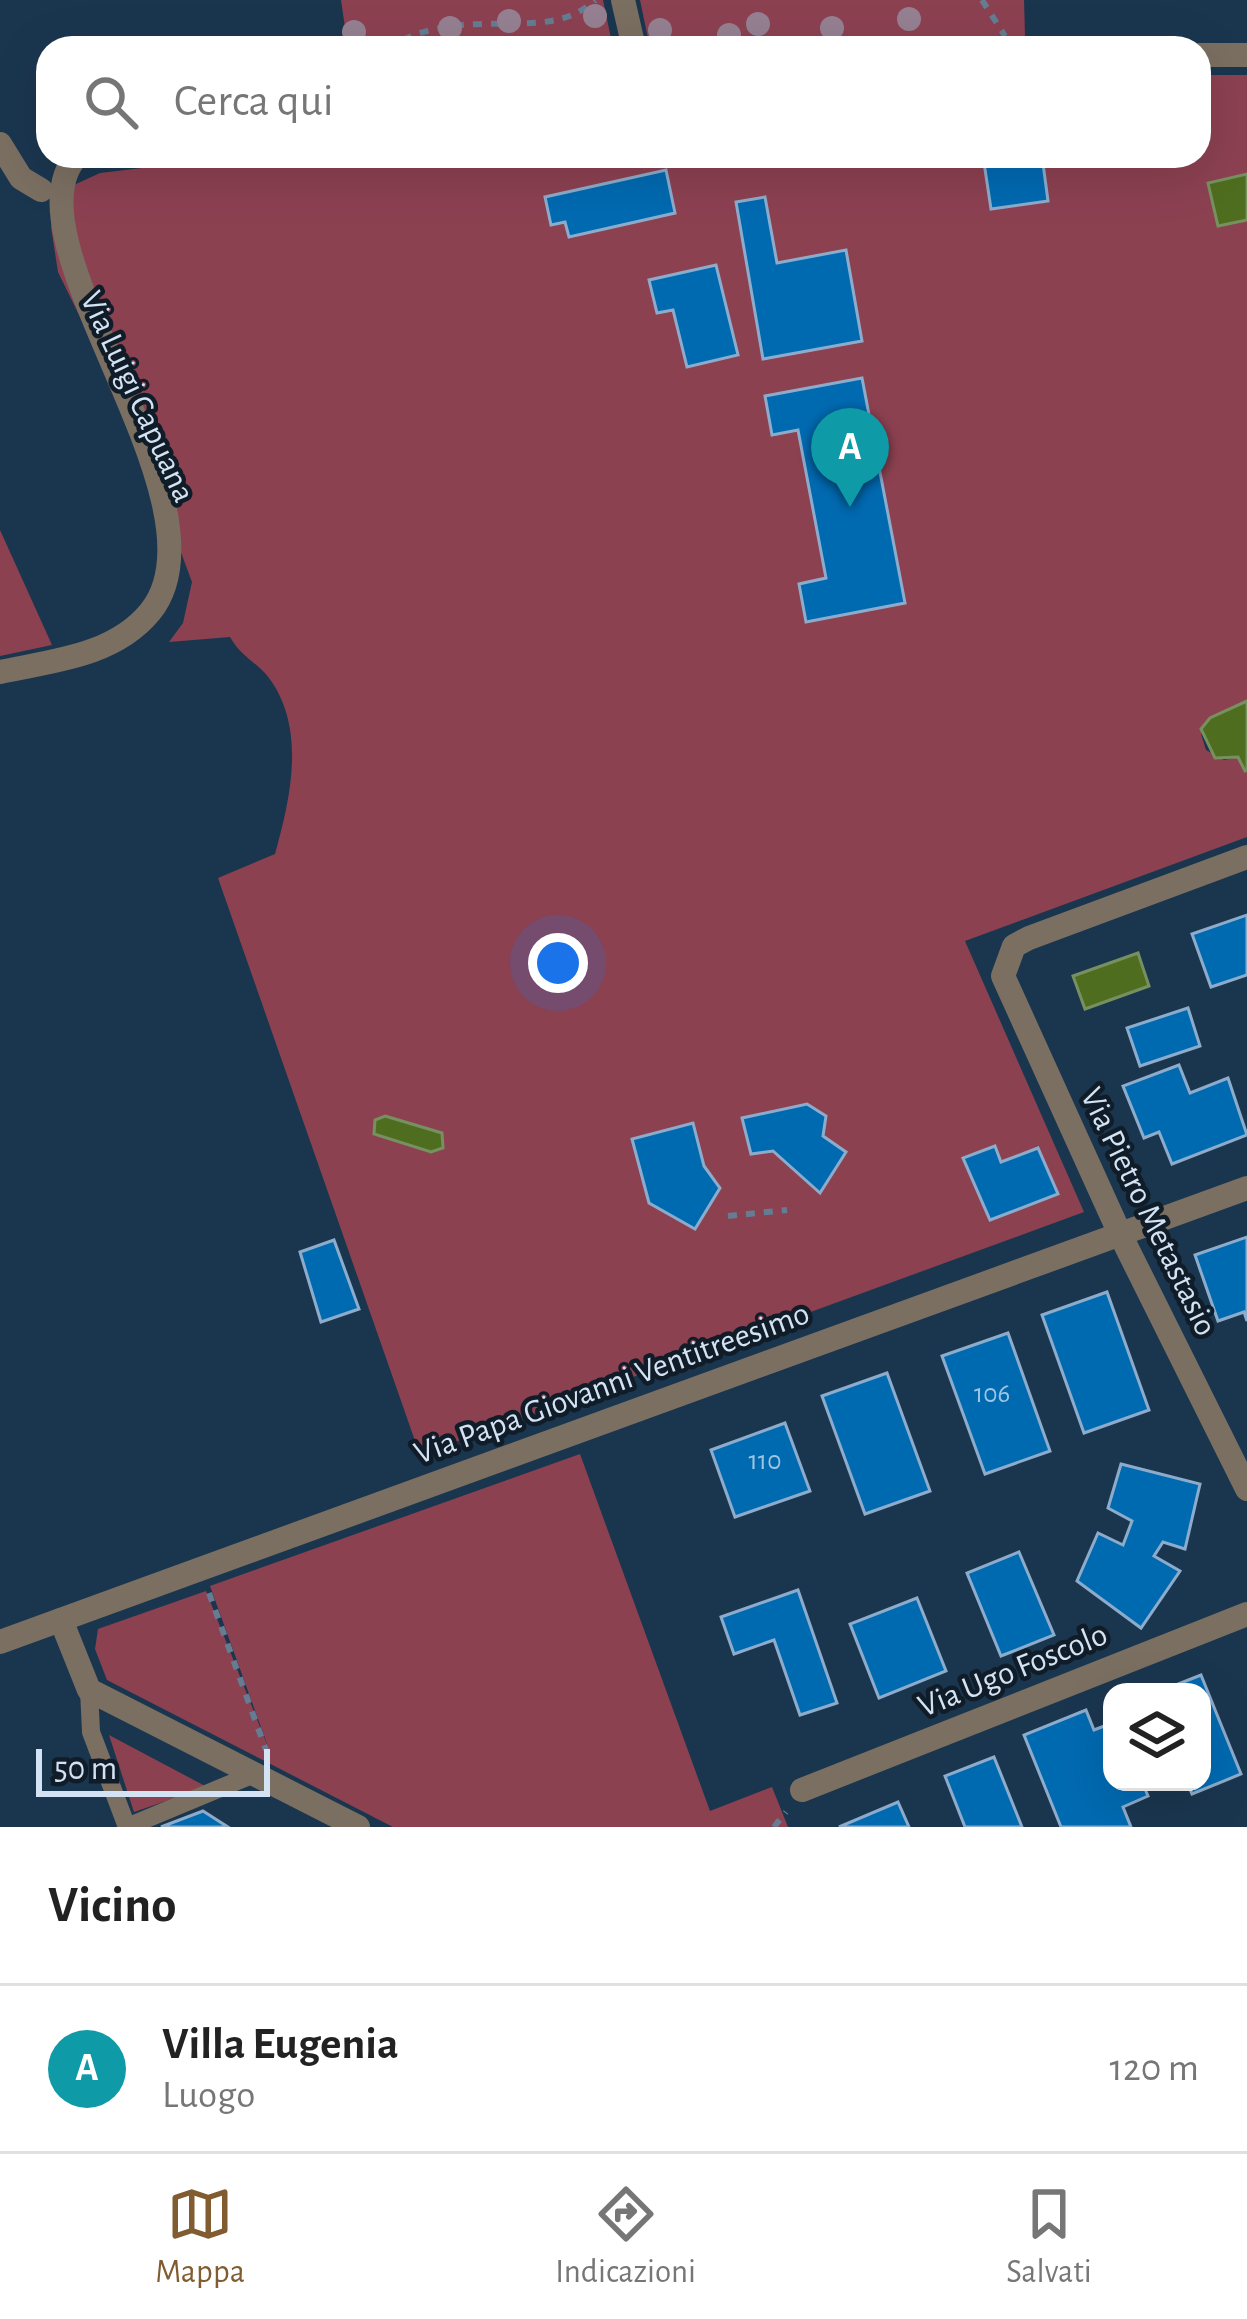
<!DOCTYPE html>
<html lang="it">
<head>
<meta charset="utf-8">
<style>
	:root { --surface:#fff; --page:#f2f2f2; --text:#222; --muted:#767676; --line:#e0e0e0; --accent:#805c30 }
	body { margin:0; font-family:"Alegreya Sans",sans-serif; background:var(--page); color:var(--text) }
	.controls { position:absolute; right:36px; bottom:36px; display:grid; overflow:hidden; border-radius:24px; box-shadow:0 12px 48px #0002 }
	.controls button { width:108px; height:108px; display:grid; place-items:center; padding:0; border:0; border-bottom:3px solid var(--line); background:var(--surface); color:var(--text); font:60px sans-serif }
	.scale { position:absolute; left:36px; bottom:30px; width:234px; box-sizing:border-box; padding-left:12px; border:6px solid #d3e3f3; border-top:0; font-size:33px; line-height:42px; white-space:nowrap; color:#d3e3f3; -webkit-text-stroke:9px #101c28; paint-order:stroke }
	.you { position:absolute; left:558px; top:963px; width:42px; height:42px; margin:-30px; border:9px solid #fff; border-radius:50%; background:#1a73e8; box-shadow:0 0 0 18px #1a73e833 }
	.badge { display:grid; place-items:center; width:78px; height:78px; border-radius:50%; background:var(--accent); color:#fff; font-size:39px; font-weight:700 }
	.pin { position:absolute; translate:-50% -99px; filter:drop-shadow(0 3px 6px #0008) }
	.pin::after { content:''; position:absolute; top:63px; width:42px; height:36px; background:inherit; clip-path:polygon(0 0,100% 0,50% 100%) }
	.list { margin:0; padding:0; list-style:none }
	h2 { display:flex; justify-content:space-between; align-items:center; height:156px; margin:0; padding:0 48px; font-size:51px }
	h2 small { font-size:39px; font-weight:400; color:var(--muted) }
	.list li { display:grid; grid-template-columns:78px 1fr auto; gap:36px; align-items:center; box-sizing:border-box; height:168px; padding:0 48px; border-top:3px solid var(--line) }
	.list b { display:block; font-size:45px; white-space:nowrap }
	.list p { margin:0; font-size:39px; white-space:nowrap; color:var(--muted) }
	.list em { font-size:39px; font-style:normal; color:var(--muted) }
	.icon { flex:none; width:66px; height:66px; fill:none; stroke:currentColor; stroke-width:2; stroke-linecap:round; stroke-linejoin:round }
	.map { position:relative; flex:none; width:1247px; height:1827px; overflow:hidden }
	.search { position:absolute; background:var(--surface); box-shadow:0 12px 48px #0002; left:36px; right:36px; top:36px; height:132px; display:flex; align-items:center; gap:30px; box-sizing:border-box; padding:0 42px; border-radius:36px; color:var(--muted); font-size:45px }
	.sheet { height:324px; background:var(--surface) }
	nav { display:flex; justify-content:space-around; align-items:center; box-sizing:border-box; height:168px; border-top:3px solid var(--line); background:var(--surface); font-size:33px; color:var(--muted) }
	nav a { display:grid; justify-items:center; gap:6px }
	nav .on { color:var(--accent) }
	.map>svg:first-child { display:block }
</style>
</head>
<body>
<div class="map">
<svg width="1247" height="1827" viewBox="0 0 1247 1827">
	<rect width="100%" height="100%" fill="#1a364f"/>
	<g fill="#8c4151" fill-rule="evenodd">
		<polygon points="341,0 603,0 613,48 348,48"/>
		<polygon points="640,0 1024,0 1025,36 650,48"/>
		<path d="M1199,75H1247V174L1209,183L1219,226L1247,220V701L1201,734L1206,750L1224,760L1238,757L1247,770V837L965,941L1084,1212L420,1455L218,878L275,854C290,800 307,729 269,678C257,662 242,658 230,637L169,642L183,623L192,582L136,431L58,272L51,227L63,190L100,173L242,156H983L992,209L1048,201L1042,156H1199ZM666,170L675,214L569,237L565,222L551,224L545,197ZM846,250L862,341L764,359L777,263ZM716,265L738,355L687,367L673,310L650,280ZM862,378L905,603L806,621L826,578L798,430L772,434L765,396ZM742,1118L823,1136L846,1153L819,1193L773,1151L751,1154ZM693,1123L704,1166L720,1188L695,1228L649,1203L632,1140ZM994,1146L1001,1162L1038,1149L1057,1194L990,1219L963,1159Z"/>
		<polygon points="0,530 52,645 0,656"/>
		<polygon points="580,1454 710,1811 772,1787 788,1827 393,1827 107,1680 95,1649 98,1629 206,1591 270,1752 210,1586"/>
		<polygon points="109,1735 207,1787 134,1812"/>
	</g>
	<g fill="#4f6d1f" stroke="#77905f" stroke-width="3">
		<polygon points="1247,174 1247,220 1218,226 1208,183"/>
		<polygon points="1247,701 1247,770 1245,771 1238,757 1215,758 1201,729 1210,718"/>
		<polygon points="1138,953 1149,986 1085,1009 1073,976"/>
		<polygon points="385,1116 442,1133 443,1148 431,1152 374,1134 375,1120"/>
	</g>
	<g fill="#006ab1" stroke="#8daccb" stroke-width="3">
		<polygon points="983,156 1042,156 1048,201 991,209"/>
		<polygon points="666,170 675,213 569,237 565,222 551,225 545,197"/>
		<polygon points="765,197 777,263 846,250 862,341 763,359 736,202"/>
		<polygon points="716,265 738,355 687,367 673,310 657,313 649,280"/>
		<polygon points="862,378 905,603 806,622 799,584 826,578 798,430 772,435 765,396"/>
		<polygon points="1247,915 1247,975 1211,987 1192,934"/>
		<polygon points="1188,1008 1200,1046 1140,1066 1127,1028"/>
		<polygon points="1179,1065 1190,1093 1228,1078 1247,1135 1172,1164 1159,1132 1144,1138 1123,1086"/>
		<polygon points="807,1104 826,1116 823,1136 846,1152 820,1193 773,1151 751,1154 742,1118"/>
		<polygon points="693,1123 704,1166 720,1188 695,1229 649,1203 632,1139"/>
		<polygon points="995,1146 1001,1162 1038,1148 1058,1194 990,1220 963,1158"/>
		<polygon points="1247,1237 1247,1321 1244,1312 1218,1321 1195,1255"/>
		<polygon points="334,1240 359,1309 321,1322 300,1252"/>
		<polygon points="1107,1292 1149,1410 1084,1433 1042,1315"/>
		<polygon points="1008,1333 1050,1451 985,1474 942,1356"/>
		<polygon points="887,1373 930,1491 865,1514 822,1396"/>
		<polygon points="785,1423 810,1491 735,1517 711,1450"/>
		<polygon points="1121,1464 1200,1484 1185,1549 1163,1542 1154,1556 1180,1571 1141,1628 1077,1581 1098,1533 1123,1545 1132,1521 1108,1508"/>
		<polygon points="1019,1552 1054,1635 1001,1656 967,1573"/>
		<polygon points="798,1590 837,1703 800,1715 774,1640 734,1654 721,1617"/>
		<polygon points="917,1598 946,1671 879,1698 850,1624"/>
		<polygon points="1201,1675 1241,1774 1192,1794 1187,1782 1202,1782 1202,1692 1158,1692"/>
		<polygon points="1086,1710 1094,1730 1112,1723 1112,1782 1142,1782 1148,1796 1123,1807 1131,1827 1061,1827 1024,1735"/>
		<polygon points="994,1757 1022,1827 965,1827 945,1776"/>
		<polygon points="898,1802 909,1827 839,1827"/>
		<polygon points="203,1811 228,1827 161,1827"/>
	</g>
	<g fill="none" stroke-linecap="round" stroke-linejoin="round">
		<g stroke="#657c92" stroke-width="6" stroke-dasharray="9 9" stroke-linecap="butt">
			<polyline points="982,0 1005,36"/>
			<path d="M387,48C468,0 546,47 595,0"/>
			<polyline points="728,1216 787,1210"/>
			<polyline points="209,1593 266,1750"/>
			<polyline points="774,1827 786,1812"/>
		</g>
		<g stroke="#7b6f62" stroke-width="18">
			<polyline points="89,1690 91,1732 127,1827"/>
			<polyline points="127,1827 254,1774"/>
		</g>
		<g stroke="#7b6f62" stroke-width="24">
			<polyline points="623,0 634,48"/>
			<polyline points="1199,55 1247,55"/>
			<polyline points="0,144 21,178 41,190"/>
			<path d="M0,672C52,661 114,656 150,612C237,505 0,238 77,156"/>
			<polyline points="1247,857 1029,938 1014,946 1003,976 1120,1234 1247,1489"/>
			<polyline points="61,1620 89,1690 358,1827"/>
			<polyline points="0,1642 1247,1188"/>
			<polyline points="802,1790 1247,1614"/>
		</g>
	</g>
	<g fill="#958192">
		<circle cx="595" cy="16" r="12"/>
		<circle cx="909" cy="19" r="12"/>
		<circle cx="509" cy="21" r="12"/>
		<circle cx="758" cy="24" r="12"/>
		<circle cx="450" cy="28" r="12"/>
		<circle cx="832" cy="28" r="12"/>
		<circle cx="660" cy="30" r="12"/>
		<circle cx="354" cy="32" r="12"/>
		<circle cx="729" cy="35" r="12"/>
	</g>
	<g text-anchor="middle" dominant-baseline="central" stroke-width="9" stroke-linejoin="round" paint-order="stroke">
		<g font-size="27" fill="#9ec5e2">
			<text x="992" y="1393">106</text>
			<text x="765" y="1460">110</text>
		</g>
		<g font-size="33" fill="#d3e3f3" stroke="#101c28">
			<text transform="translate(137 397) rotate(65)">Via Luigi Capuana</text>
			<text transform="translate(1148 1212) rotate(64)">Via Pietro Metastasio</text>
			<text transform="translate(612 1384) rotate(-20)">Via Papa Giovanni Ventitreesimo</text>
			<text transform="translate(1013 1671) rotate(-22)">Via Ugo Foscolo</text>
		</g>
	</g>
</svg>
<div class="controls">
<button><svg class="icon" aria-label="layers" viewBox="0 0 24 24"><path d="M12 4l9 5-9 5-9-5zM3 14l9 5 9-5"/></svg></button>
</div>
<div class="scale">50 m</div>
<div class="you"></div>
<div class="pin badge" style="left:850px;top:507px;background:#0f9aa8">A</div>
<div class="search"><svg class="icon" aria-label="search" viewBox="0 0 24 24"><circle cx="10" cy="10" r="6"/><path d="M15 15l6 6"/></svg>Cerca qui</div>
</div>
<section class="sheet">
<h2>Vicino<small></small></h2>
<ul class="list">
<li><span class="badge" style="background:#0f9aa8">A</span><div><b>Villa Eugenia</b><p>Luogo</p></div><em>120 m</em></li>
</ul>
</section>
<nav>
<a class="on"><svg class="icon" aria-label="map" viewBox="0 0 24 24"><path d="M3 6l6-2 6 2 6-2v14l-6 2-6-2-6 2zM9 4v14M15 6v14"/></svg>Mappa</a>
<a><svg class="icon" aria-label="directions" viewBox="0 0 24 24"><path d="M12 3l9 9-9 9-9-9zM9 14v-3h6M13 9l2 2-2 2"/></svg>Indicazioni</a>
<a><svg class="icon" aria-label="saved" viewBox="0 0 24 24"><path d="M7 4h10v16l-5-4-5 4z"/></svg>Salvati</a>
</nav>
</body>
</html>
